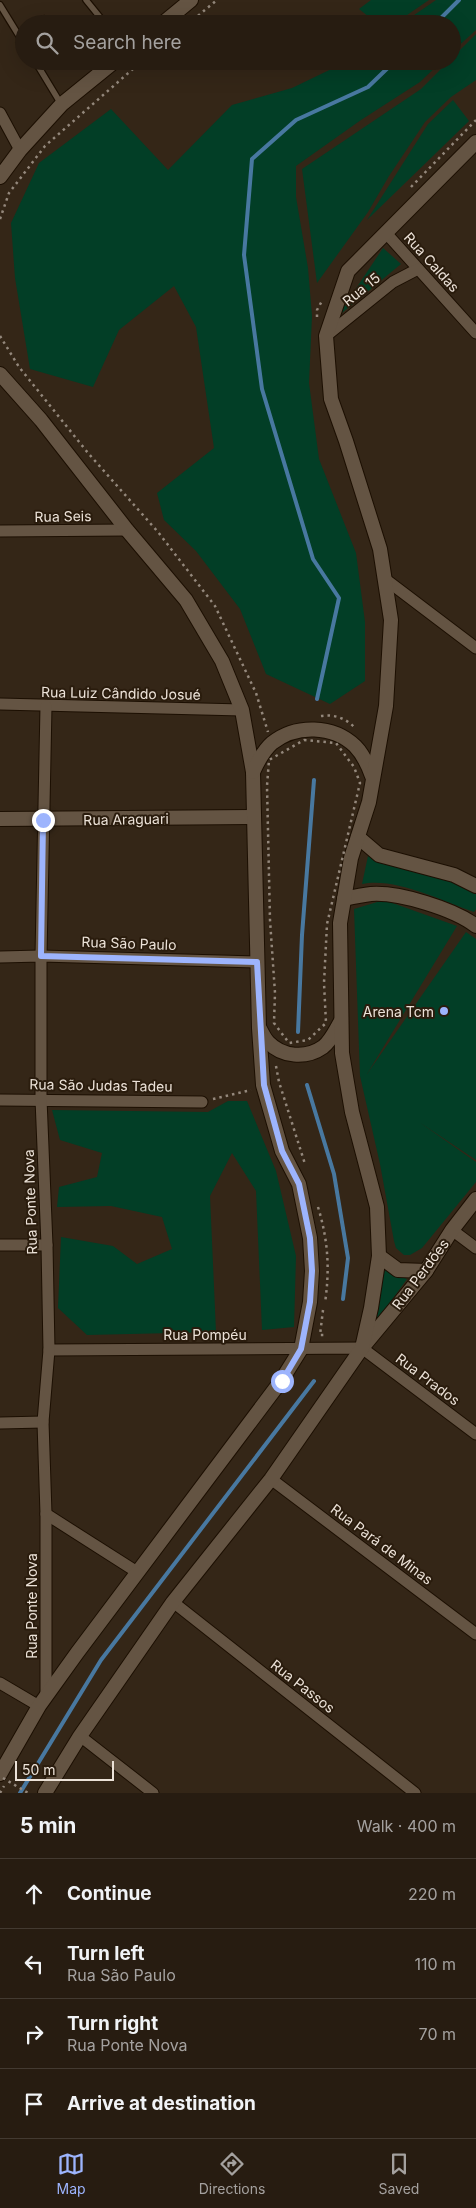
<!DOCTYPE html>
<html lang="en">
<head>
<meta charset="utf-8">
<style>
	:root { --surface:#271c11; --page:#2f251a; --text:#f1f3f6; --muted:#a4a19f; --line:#433a31; --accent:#9db4fd }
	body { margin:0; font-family:Inter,sans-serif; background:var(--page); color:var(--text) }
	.scale { position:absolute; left:15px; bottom:12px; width:99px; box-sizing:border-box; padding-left:5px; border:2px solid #ece2d8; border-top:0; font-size:14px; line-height:18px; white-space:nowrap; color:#ece2d8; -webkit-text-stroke:4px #2a1c0d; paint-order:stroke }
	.stop { position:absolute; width:15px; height:15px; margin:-11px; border:4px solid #9db4fd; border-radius:50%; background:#fff }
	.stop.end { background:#9db4fd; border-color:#fff; box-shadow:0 1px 5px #0008 }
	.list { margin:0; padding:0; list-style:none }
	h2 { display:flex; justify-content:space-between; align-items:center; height:65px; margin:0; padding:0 20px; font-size:21px }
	h2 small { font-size:16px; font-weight:400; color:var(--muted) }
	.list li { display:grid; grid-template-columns:32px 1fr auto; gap:15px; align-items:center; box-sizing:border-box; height:70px; padding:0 20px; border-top:1px solid var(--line) }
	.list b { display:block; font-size:19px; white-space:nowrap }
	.list p { margin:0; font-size:16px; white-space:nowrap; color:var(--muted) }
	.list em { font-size:16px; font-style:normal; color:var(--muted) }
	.icon { flex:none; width:28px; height:28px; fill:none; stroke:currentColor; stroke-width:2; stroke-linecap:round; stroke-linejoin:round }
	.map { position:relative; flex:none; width:476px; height:1793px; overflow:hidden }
	.search { position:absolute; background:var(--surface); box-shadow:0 5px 20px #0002; left:15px; right:15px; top:15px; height:55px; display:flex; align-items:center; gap:12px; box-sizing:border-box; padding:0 18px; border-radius:28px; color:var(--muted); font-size:19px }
	.sheet { height:345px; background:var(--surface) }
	nav { display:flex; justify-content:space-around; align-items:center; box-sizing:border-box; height:70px; border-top:1px solid var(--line); background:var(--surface); font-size:14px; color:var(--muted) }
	nav a { display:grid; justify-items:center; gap:2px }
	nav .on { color:var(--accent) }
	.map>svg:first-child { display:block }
</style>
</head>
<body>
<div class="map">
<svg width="476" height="1793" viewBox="0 0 476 1793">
	<rect width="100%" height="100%" fill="#342617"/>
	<g fill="#023e26">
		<polygon points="371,0 429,0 394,24 378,24 359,9"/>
		<polygon points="436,0 476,0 476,30 452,52 452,24 401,24"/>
		<polygon points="476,34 476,80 451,97 425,122 389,176 368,212 317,283 302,169 421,89 449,61 452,61 452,58"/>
		<polygon points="348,61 442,61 420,82 361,120 296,166 296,197 308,268 312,316 309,383 319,459 356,553 365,622 365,681 330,704 266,674 240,609 196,551 164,520 157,493 214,448 196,327 174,286 119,330 93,387 30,369 15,278 11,223 39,163 111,109 168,170 232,105 292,88"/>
		<polygon points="453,100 469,121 367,220 428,124"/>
		<polygon points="383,248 401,264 337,317"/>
		<path d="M368,856C403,872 441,875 476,891V909L474,912C442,901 395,877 362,884Z"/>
		<polygon points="384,900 457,926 367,1074 466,932 476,939 476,1160 419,1122 476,1162 476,1182 422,1248 410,1255 404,1255 396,1248 394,1241 380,1164 360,1076 354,909"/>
		<polygon points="228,1101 247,1101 276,1171 296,1256 294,1327 262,1330 256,1191 232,1153 210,1196 216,1332 87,1335 58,1308 61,1237 113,1246 137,1264 172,1249 162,1217 111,1206 57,1207 59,1187 97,1177 102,1153 60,1140 52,1110 208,1112"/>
		<polygon points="385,1269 407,1279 371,1329"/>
	</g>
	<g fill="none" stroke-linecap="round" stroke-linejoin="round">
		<g stroke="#4878a0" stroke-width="4">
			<polyline points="435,24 459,0"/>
			<polyline points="317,699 339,598 313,559 262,389 244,255 252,159 296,120 368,87 395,61"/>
			<polyline points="298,1032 302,935 314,780"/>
			<polyline points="307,1085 334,1174 348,1258 343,1299"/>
			<polyline points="20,1793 101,1660 314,1381"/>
		</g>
		<defs>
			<g id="service">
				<polyline points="86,0 103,21"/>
				<polyline points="0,5 24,44"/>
				<polyline points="36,24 44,19"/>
				<polyline points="35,61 61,104"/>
			</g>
			<g id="minor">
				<polyline points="0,113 20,150"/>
				<polyline points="386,233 476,333"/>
				<polyline points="326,336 393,282 418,269"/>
				<polyline points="0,531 127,530"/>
				<polyline points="385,579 476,648"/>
				<polyline points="0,704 242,710"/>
				<polyline points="0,957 41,956 257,962"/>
				<polyline points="0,1100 202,1102"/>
				<polyline points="452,1230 476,1248"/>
				<polyline points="0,1245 47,1245"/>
				<polyline points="49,1350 362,1348 476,1434"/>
				<polyline points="0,1423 43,1422"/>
				<polyline points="271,1479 476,1634"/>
				<polyline points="46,1514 137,1572"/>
				<polyline points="173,1602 415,1793"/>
				<polyline points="0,1683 39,1706"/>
				<polyline points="46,1696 46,1514 43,1422 49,1350 47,1245 41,1099 41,956 46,706"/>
				<polyline points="80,1736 153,1793"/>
			</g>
			<g id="tertiary">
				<polyline points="0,819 252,817"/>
				<polyline points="358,837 379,855 454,875 476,886"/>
				<path d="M344,899C353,897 362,895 371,894C399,892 454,909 476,926"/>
				<polyline points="362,1348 426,1271 452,1230 476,1199"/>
			</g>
			<g id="secondary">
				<polyline points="162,24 191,0"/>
				<polyline points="0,177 20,150 62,104 115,61"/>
				<polyline points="0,374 41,420 127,530 186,600 222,661 242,710 253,772 259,1028 263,1085 282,1151 299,1184 310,1238 312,1271 310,1302 301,1349 281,1381 77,1653 39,1706 0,1774"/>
				<path d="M253,772C258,761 263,751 272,743C296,724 333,725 355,746C363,754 368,765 372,776"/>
				<path d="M260,1029C262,1033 265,1039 268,1042C282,1057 306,1059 323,1047C331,1041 336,1029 341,1021"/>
				<polyline points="379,1256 398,1270 426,1271"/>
				<polyline points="45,1793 80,1736 173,1602 271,1479 362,1348 371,1308 379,1256 377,1207 352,1112 342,1053 340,923 351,858 369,802 386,706 391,620 380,549 346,441 331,399 326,336 348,271 476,142"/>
			</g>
		</defs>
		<use href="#service" stroke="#1c0f02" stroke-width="8"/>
		<use href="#minor" stroke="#1c0f02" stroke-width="13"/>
		<use href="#tertiary" stroke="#1c0f02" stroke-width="16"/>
		<use href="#secondary" stroke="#1c0f02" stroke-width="16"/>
		<g stroke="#94887c" stroke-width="2.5" stroke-dasharray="2.5 4" stroke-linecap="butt">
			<polyline points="188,24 217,0"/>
			<polyline points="411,187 476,120"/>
			<polyline points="0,219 9,193 45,146 142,61"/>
			<polyline points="317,317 317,310 323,299"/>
			<polyline points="0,336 19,367 88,453 158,532 215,606 256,693 268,732"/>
			<path d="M321,716C333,714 346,718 354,727"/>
			<polygon points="304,740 336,743 354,767 360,783 327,924 324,983 326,1023 308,1040 289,1043 274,1023 275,993 270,920 267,786 269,760"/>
			<polyline points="276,1066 279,1082 305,1164"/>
			<polyline points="213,1099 251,1090"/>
			<path d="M318,1207C328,1240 330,1268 325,1303"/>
			<polyline points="323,1310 320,1335 327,1335"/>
			<polyline points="0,1793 4,1786"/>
		</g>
		<use href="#service" stroke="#645443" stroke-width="5.5"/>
		<use href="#minor" stroke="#645443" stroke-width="11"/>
		<use href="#tertiary" stroke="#645443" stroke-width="14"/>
		<use href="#secondary" stroke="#645443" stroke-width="14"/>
		<polyline stroke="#94887c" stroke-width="2.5" stroke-dasharray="2.5 4" stroke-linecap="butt" points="3,1778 28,1793"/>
	</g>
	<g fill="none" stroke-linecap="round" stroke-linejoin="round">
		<polyline stroke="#9db4fd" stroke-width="6" points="43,820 41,956 257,962 264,1085 282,1151 299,1184 310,1238 312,1271 310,1302 301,1349 282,1381"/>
	</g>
	<circle fill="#9db4fd" stroke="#2a1c0d" stroke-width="2" cx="444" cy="1011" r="5"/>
	<g text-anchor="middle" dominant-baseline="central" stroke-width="4" stroke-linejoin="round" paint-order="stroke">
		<g font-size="14" fill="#ece2d8" stroke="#2a1c0d">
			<text transform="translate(432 262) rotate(48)">Rua Caldas</text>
			<text transform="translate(361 289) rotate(-39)">Rua 15</text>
			<text transform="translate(63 516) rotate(-1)">Rua Seis</text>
			<text transform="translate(121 693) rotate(1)">Rua Luiz Cândido Josué</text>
			<text transform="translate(126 819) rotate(-1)">Rua Araguari</text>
			<text transform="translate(129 943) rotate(2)">Rua São Paulo</text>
			<text transform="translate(101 1085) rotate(1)">Rua São Judas Tadeu</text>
			<text transform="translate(30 1202) rotate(-92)">Rua Ponte Nova</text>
			<text transform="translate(420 1274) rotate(-53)">Rua Perdões</text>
			<text x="205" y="1334">Rua Pompéu</text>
			<text transform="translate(428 1379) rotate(37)">Rua Prados</text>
			<text transform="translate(382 1544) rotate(37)">Rua Pará de Minas</text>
			<text transform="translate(31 1606) rotate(-90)">Rua Ponte Nova</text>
			<text transform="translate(303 1686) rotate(38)">Rua Passos</text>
		</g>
		<g font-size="14" fill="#ece2d8" stroke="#2a1c0d" text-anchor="end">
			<text x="434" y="1011">Arena Tcm</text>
		</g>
	</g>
</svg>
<div class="scale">50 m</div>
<div class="stop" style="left:282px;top:1381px"></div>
<div class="stop end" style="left:43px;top:820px"></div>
<div class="search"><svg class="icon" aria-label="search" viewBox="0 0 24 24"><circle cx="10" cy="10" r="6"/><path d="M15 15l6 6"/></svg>Search here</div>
</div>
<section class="sheet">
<h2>5 min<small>Walk · 400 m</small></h2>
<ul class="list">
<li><svg class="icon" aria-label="ahead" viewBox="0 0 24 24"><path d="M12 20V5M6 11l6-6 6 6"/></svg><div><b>Continue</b></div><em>220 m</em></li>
<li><svg class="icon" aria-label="left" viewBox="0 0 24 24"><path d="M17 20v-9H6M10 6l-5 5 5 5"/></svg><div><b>Turn left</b><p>Rua São Paulo</p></div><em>110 m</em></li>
<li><svg class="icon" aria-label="right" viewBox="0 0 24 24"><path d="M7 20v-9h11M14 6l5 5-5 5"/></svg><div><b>Turn right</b><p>Rua Ponte Nova</p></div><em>70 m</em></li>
<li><svg class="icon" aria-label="arrive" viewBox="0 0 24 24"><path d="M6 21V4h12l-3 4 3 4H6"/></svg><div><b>Arrive at destination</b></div></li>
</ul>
</section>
<nav>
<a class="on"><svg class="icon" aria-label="map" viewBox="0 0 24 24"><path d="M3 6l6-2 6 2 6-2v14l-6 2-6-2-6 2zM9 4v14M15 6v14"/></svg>Map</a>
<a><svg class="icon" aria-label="directions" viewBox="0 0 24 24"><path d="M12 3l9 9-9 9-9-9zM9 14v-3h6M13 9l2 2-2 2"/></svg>Directions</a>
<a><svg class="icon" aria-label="saved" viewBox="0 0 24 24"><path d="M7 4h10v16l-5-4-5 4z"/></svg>Saved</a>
</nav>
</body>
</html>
